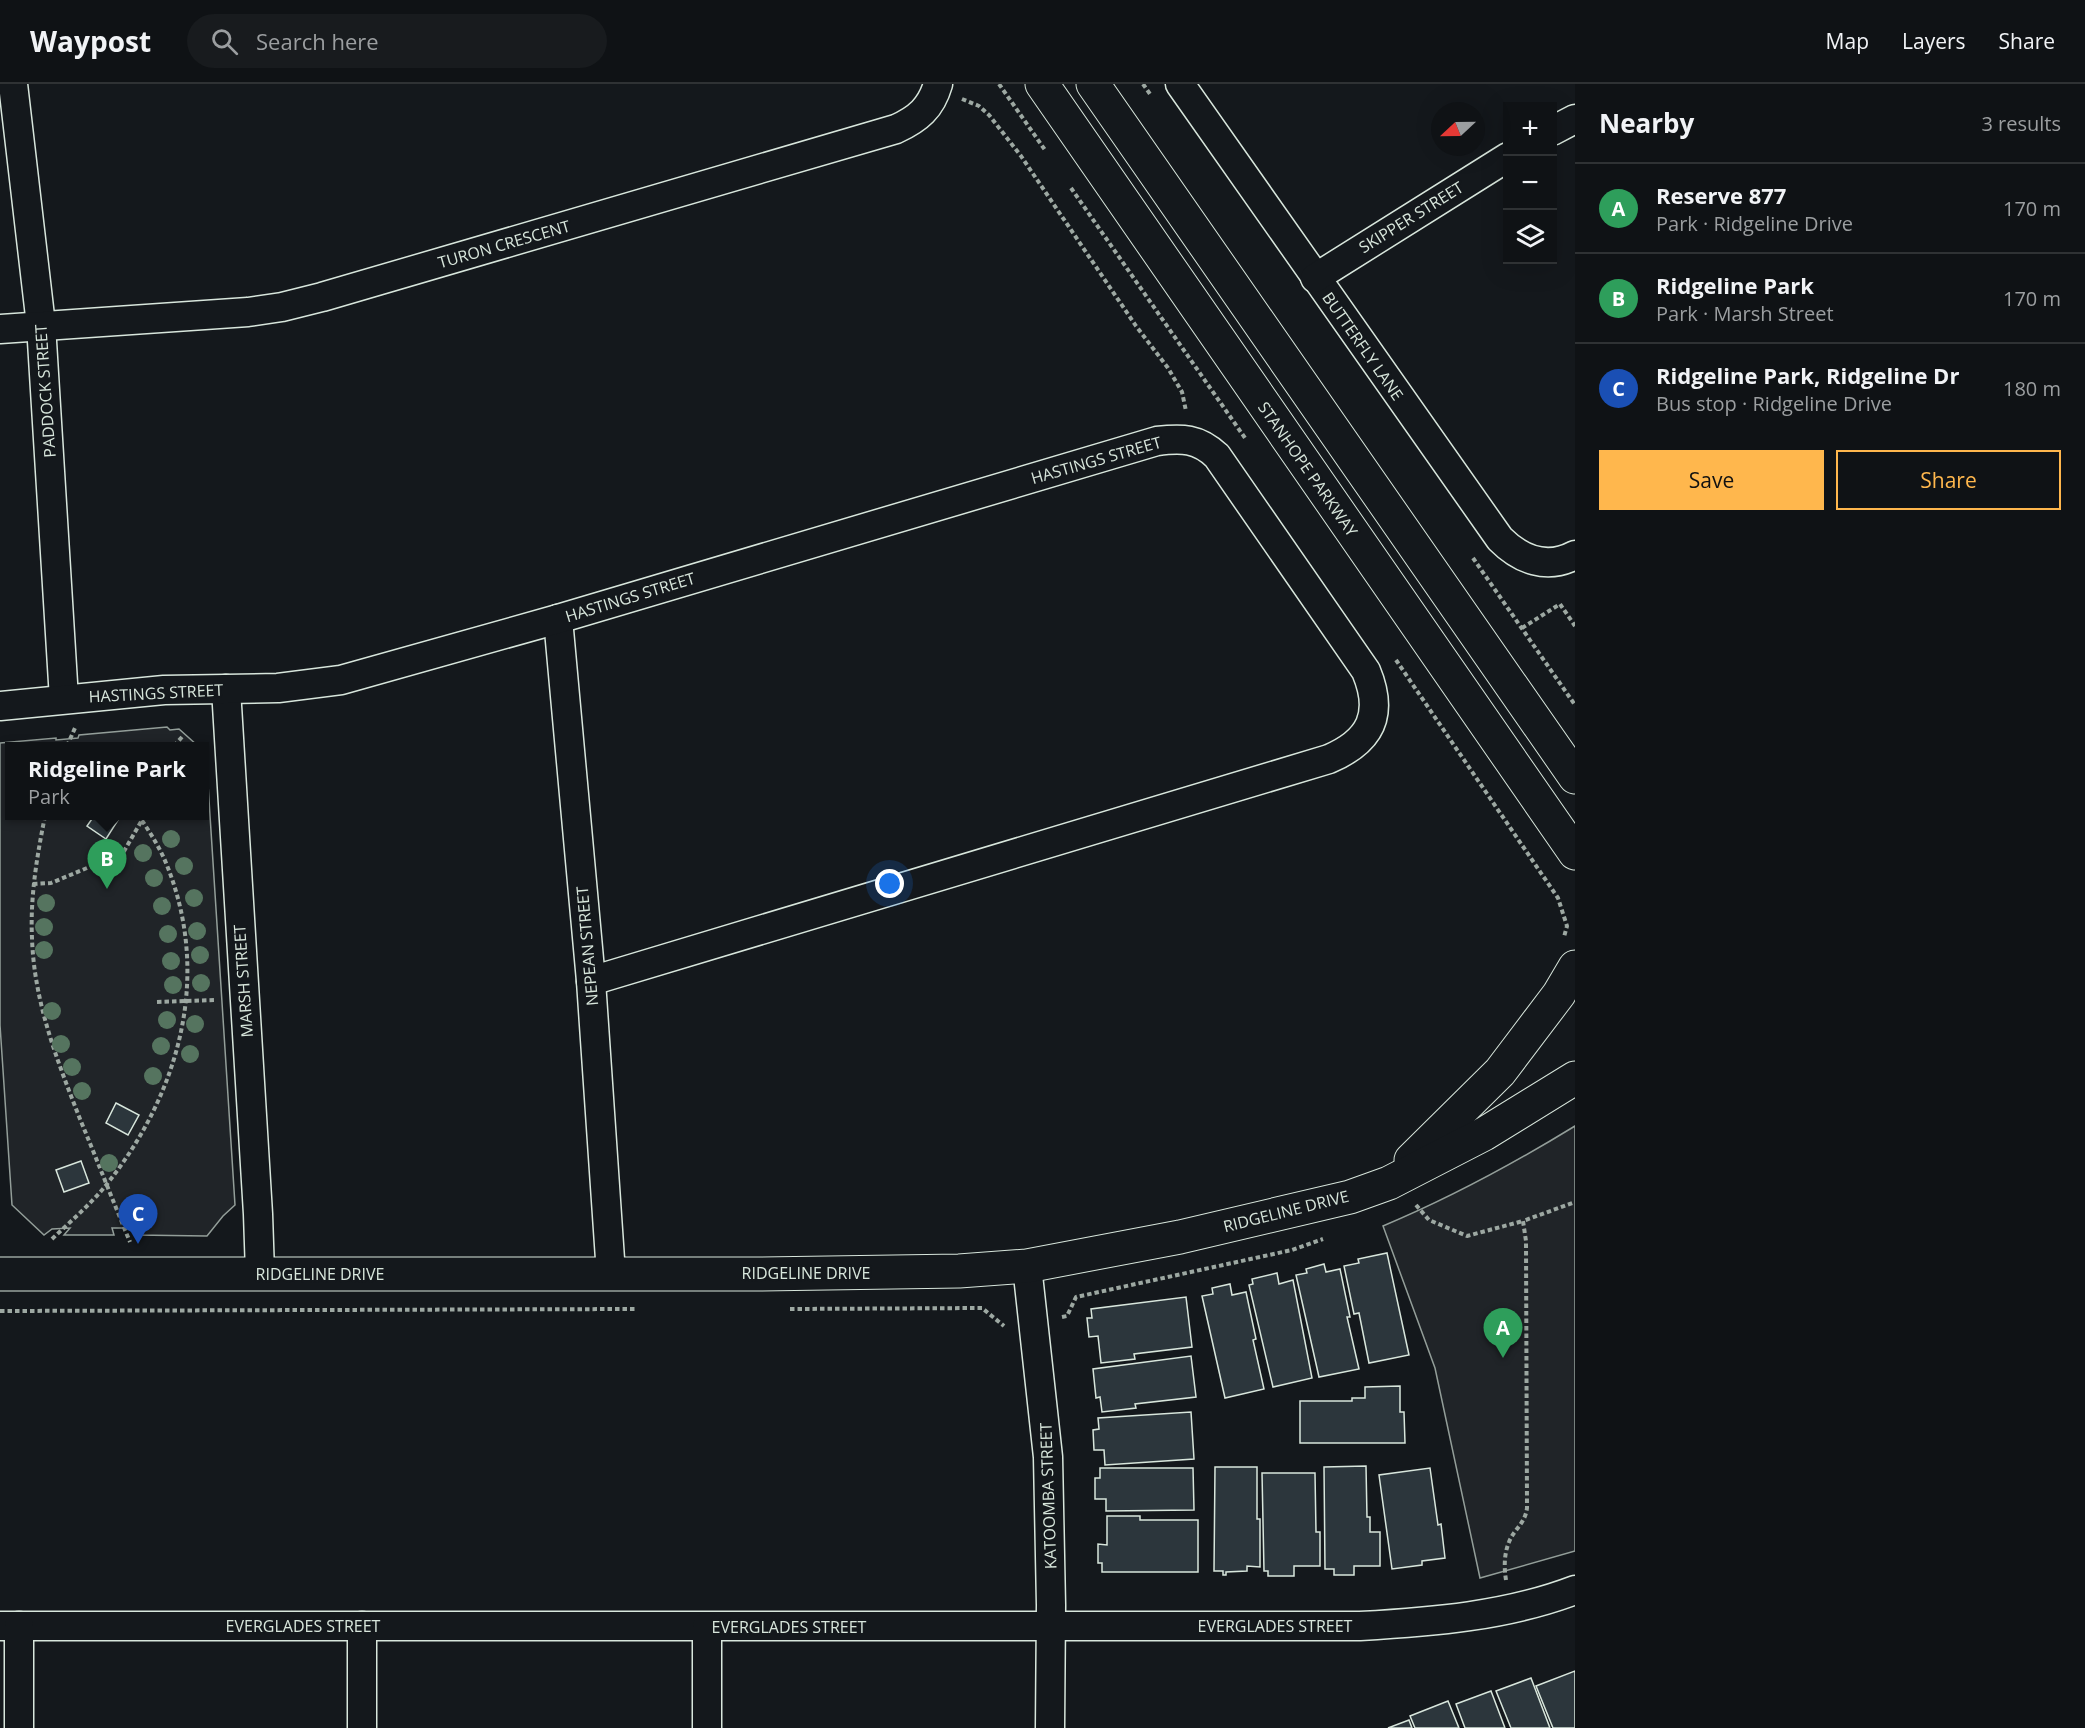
<!DOCTYPE html>
<html lang="en">
<head>
<meta charset="utf-8">
<style>
	:root { --surface:#0f1215; --page:#181b1e; --text:#f1f3f6; --muted:#9b9ea0; --line:#2f3234; --accent:#ffb74d }
	body { margin:0; font-family:"Open Sans",sans-serif; background:var(--page); color:var(--text) }
	.controls { position:absolute; right:18px; top:18px; display:grid; overflow:hidden; border-radius:0px; box-shadow:0 6px 24px #0002 }
	.controls button { width:54px; height:54px; display:grid; place-items:center; padding:0; border:0; border-bottom:2px solid var(--line); background:var(--surface); color:var(--text); font:30px sans-serif }
	.compass { position:absolute; left:1431px; top:18px; width:54px; height:54px; border-radius:50%; background:var(--surface); box-shadow:0 6px 24px #0002; rotate:248deg }
	.you { position:absolute; left:890px; top:800px; width:21px; height:21px; margin:-15px; border:4px solid #fff; border-radius:50%; background:#1a73e8; box-shadow:0 0 0 9px #1a73e833 }
	.badge { display:grid; place-items:center; width:39px; height:39px; border-radius:50%; background:var(--accent); color:#fff; font-size:20px; font-weight:700 }
	.pin { position:absolute; translate:-50% -50px; filter:drop-shadow(0 2px 3px #0008) }
	.pin::after { content:''; position:absolute; top:32px; width:21px; height:18px; background:inherit; clip-path:polygon(0 0,100% 0,50% 100%) }
	.popup { position:absolute; left:5px; top:658px; width:204px; height:78px; box-sizing:border-box; display:grid; place-content:center; border-radius:0px; background:var(--surface); filter:drop-shadow(0 2px 4px #0005); font-size:20px; white-space:nowrap; color:var(--muted) }
	.popup b { font-size:22px; color:var(--text) }
	.popup::after { content:''; position:absolute; left:50%; top:100%; margin-left:-12px; border:12px solid transparent; border-top-color:var(--surface) }
	.list { margin:0; padding:0; list-style:none }
	h2 { display:flex; justify-content:space-between; align-items:center; height:78px; margin:0; padding:0 24px; font-size:26px }
	h2 small { font-size:20px; font-weight:400; color:var(--muted) }
	.list li { display:grid; grid-template-columns:39px 1fr auto; gap:18px; align-items:center; box-sizing:border-box; height:90px; padding:0 24px; border-top:2px solid var(--line) }
	.list b { display:block; font-size:22px; white-space:nowrap }
	.list p { margin:0; font-size:20px; white-space:nowrap; color:var(--muted) }
	.list em { font-size:20px; font-style:normal; color:var(--muted) }
	.actions { display:flex; gap:12px; padding:18px 24px }
	.actions a { flex:1; padding:14px 0; border:2px solid var(--accent); border-radius:0px; text-align:center; font-size:21px; color:var(--accent) }
	.actions .main { background:var(--accent); color:#111 }
	.icon { flex:none; width:33px; height:33px; fill:none; stroke:currentColor; stroke-width:2; stroke-linecap:round; stroke-linejoin:round }
	.map { position:relative; flex:none; width:1575px; height:1644px; overflow:hidden }
	header { display:flex; align-items:center; gap:36px; box-sizing:border-box; height:84px; padding:0 30px; background:var(--surface); border-bottom:2px solid var(--line) }
	header strong { font-size:28px }
	nav { display:flex; gap:33px; margin-inline-start:auto; font-size:21px }
	.search { width:420px; height:54px; background:var(--page); display:flex; align-items:center; gap:15px; box-sizing:border-box; padding:0 21px; border-radius:33px; color:var(--muted); font-size:22px }
	main { display:flex }
	aside { flex:1; background:var(--surface) }
	.map>svg:first-child { display:block }
</style>
</head>
<body>
<header>
<strong>Waypost</strong>
<div class="search"><svg class="icon" aria-label="search" viewBox="0 0 24 24"><circle cx="10" cy="10" r="6"/><path d="M15 15l6 6"/></svg>Search here</div>
<nav><a>Map</a><a>Layers</a><a>Share</a></nav>
</header>
<main>
<div class="map">
<svg width="1575" height="1644" viewBox="0 0 1575 1644">
	<rect width="100%" height="100%" fill="#14181c"/>
	<g fill="#202428" stroke="#939e99" stroke-width="1.5">
		<polygon points="167,643 170,646 179,645 198,662 9,662 9,732 204,732 205,668 206,669 235,1121 223,1132 207,1152 135,1151 132,1144 112,1144 114,1151 64,1151 70,1144 52,1145 44,1151 12,1121 0,941 0,659 56,654 56,656 78,654 79,651"/>
		<path d="M1575,1042V1467L1480,1494L1435,1284L1383,1142C1450,1114 1513,1080 1575,1042Z"/>
	</g>
	<g fill="#2c363c" stroke="#d8e6dc" stroke-width="1.5">
		<polygon points="94,732 117,732 120,733 106,755 87,742"/>
		<polygon points="116,1019 139,1031 128,1051 106,1039"/>
		<polygon points="81,1077 89,1099 64,1108 56,1086"/>
		<polygon points="1387,1169 1409,1271 1369,1279 1359,1229 1354,1230 1344,1182 1359,1179 1358,1175"/>
		<polygon points="1324,1180 1326,1188 1340,1185 1350,1233 1347,1233 1359,1285 1319,1293 1296,1191 1307,1189 1306,1185"/>
		<polygon points="1277,1189 1279,1200 1293,1196 1312,1294 1273,1303 1249,1201 1253,1200 1252,1195"/>
		<polygon points="1230,1200 1232,1211 1246,1208 1256,1255 1253,1256 1264,1305 1225,1314 1202,1212 1213,1210 1212,1204"/>
		<polygon points="1186,1213 1192,1263 1134,1270 1135,1275 1101,1279 1098,1252 1089,1253 1087,1234 1092,1234 1091,1225"/>
		<polygon points="1191,1272 1196,1313 1135,1320 1136,1324 1102,1328 1100,1313 1096,1314 1093,1285"/>
		<polygon points="1400,1302 1400,1328 1404,1328 1405,1359 1300,1359 1300,1317 1352,1317 1352,1314 1365,1314 1365,1303"/>
		<polygon points="1191,1328 1194,1375 1105,1381 1104,1366 1094,1366 1093,1346 1099,1345 1098,1334"/>
		<polygon points="1366,1382 1367,1433 1370,1433 1370,1448 1380,1448 1380,1482 1354,1482 1354,1491 1334,1491 1334,1485 1325,1485 1324,1383"/>
		<polygon points="1215,1383 1257,1383 1257,1435 1260,1435 1260,1483 1247,1482 1247,1487 1226,1488 1226,1491 1223,1491 1223,1487 1214,1487"/>
		<polygon points="1100,1384 1193,1384 1194,1426 1106,1427 1106,1415 1095,1415 1095,1394 1100,1394"/>
		<polygon points="1430,1384 1438,1441 1441,1440 1445,1474 1422,1477 1422,1481 1392,1485 1379,1391"/>
		<polygon points="1262,1389 1315,1389 1316,1448 1320,1448 1320,1482 1294,1482 1294,1492 1268,1492 1268,1487 1264,1487"/>
		<polygon points="1107,1432 1140,1432 1140,1436 1198,1436 1198,1488 1102,1488 1102,1479 1098,1479 1098,1460 1107,1461"/>
		<polygon points="1575,1587 1575,1644 1553,1644 1536,1602"/>
		<polygon points="1531,1594 1550,1644 1511,1644 1496,1607"/>
		<polygon points="1491,1607 1505,1644 1465,1644 1456,1620"/>
		<polygon points="1448,1617 1459,1644 1415,1644 1410,1632"/>
		<polygon points="1409,1636 1412,1644 1388,1644"/>
	</g>
	<g fill="none" stroke-linecap="round" stroke-linejoin="round">
		<defs>
			<g id="minor">
				<polyline points="13,0 41,241 64,615"/>
				<path d="M1180,0L1500,455C1521,476 1547,486 1575,471"/>
				<polyline points="1552,47 1575,35"/>
				<polyline points="1315,194 1508,73"/>
				<path d="M0,245L248,228L282,223L322,213L896,45C918,35 931,24 938,0"/>
				<polyline points="558,535 591,897 611,1190"/>
				<polyline points="226,605 258,1130 260,1189"/>
				<path d="M0,622L164,606L278,604L341,596L558,535L1157,357C1182,354 1198,354 1217,372L1366,587C1384,630 1371,657 1329,675L591,897"/>
				<polyline points="1027,1182 1048,1373 1051,1521 1050,1644"/>
				<path d="M0,1542H1360C1432,1538 1507,1532 1575,1506"/>
				<polyline points="362,1542 362,1644"/>
				<polyline points="707,1543 707,1644"/>
				<polyline points="19,1644 19,1542"/>
			</g>
			<g id="tertiary">
				<polyline points="1411,1076 1500,988 1559,910 1575,883"/>
				<polyline points="0,1190 760,1190 959,1187 1027,1182 1180,1153 1350,1113 1389,1099 1484,1050 1575,994"/>
			</g>
			<g id="secondary">
				<polyline points="1042,0 1575,769"/>
				<polyline points="1093,0 1575,693"/>
			</g>
		</defs>
		<use href="#minor" stroke="#d8e6dc" stroke-width="31"/>
		<use href="#tertiary" stroke="#d8e6dc" stroke-width="35"/>
		<use href="#secondary" stroke="#d8e6dc" stroke-width="35"/>
		<g stroke="#9da8a2" stroke-width="4" stroke-dasharray="4.5 3" stroke-linecap="butt">
			<polyline points="999,0 1045,66"/>
			<polyline points="1143,0 1150,10"/>
			<polyline points="962,15 979,22 989,31 1021,72 1136,242 1168,284 1182,308 1186,327"/>
			<polyline points="1071,104 1245,354"/>
			<polyline points="1473,474 1575,621"/>
			<polyline points="1522,544 1560,520 1575,542"/>
			<polyline points="1396,576 1558,814 1567,842 1564,853"/>
			<polyline points="67,662 75,644"/>
			<polyline points="174,662 182,653"/>
			<path d="M45,732C37,772 30,813 32,854C34,918 57,976 80,1035C97,1076 113,1117 130,1158"/>
			<polyline points="33,800 51,799 123,769 142,736"/>
			<polyline points="157,918 216,916"/>
			<polyline points="1416,1121 1429,1136 1467,1152 1523,1137"/>
			<path d="M52,1155C71,1137 91,1120 107,1100C180,1008 212,891 166,779C159,762 149,747 139,732"/>
			<polyline points="790,1225 982,1224 1004,1242"/>
			<polyline points="0,1227 635,1225"/>
			<polyline points="1062,1233 1067,1232 1076,1213 1292,1166 1323,1155"/>
			<path d="M1506,1496C1504,1484 1504,1470 1509,1458C1514,1445 1525,1440 1527,1424L1526,1157L1523,1137L1575,1118"/>
		</g>
		<use href="#minor" stroke="#14181c" stroke-width="28"/>
		<use href="#tertiary" stroke="#14181c" stroke-width="33"/>
		<use href="#secondary" stroke="#14181c" stroke-width="33"/>
	</g>
	<g fill="#55745f">
		<circle cx="171" cy="755" r="9"/>
		<circle cx="143" cy="769" r="9"/>
		<circle cx="184" cy="782" r="9"/>
		<circle cx="154" cy="794" r="9"/>
		<circle cx="194" cy="814" r="9"/>
		<circle cx="46" cy="819" r="9"/>
		<circle cx="162" cy="822" r="9"/>
		<circle cx="44" cy="843" r="9"/>
		<circle cx="197" cy="847" r="9"/>
		<circle cx="168" cy="850" r="9"/>
		<circle cx="44" cy="866" r="9"/>
		<circle cx="200" cy="871" r="9"/>
		<circle cx="171" cy="877" r="9"/>
		<circle cx="201" cy="899" r="9"/>
		<circle cx="173" cy="901" r="9"/>
		<circle cx="52" cy="927" r="9"/>
		<circle cx="167" cy="936" r="9"/>
		<circle cx="195" cy="940" r="9"/>
		<circle cx="61" cy="960" r="9"/>
		<circle cx="161" cy="962" r="9"/>
		<circle cx="190" cy="970" r="9"/>
		<circle cx="72" cy="983" r="9"/>
		<circle cx="153" cy="992" r="9"/>
		<circle cx="82" cy="1007" r="9"/>
		<circle cx="109" cy="1079" r="9"/>
	</g>
	<g text-anchor="middle" dominant-baseline="central" stroke-width="4.5" stroke-linejoin="round" paint-order="stroke">
		<g font-size="16" fill="#d8e6dc" stroke="#14181c">
			<text transform="translate(1411 133) rotate(-32)">SKIPPER STREET</text>
			<text transform="translate(504 160) rotate(-16)">TURON CRESCENT</text>
			<text transform="translate(1363 262) rotate(55)">BUTTERFLY LANE</text>
			<text transform="translate(45 307) rotate(-94)">PADDOCK STREET</text>
			<text transform="translate(1096 376) rotate(-16)">HASTINGS STREET</text>
			<text transform="translate(1308 385) rotate(55)">STANHOPE PARKWAY</text>
			<text transform="translate(630 513) rotate(-17)">HASTINGS STREET</text>
			<text transform="translate(156 609) rotate(-3)">HASTINGS STREET</text>
			<text transform="translate(587 862) rotate(-95)">NEPEAN STREET</text>
			<text transform="translate(243 897) rotate(-94)">MARSH STREET</text>
			<text transform="translate(1286 1127) rotate(-14)">RIDGELINE DRIVE</text>
			<text x="806" y="1189">RIDGELINE DRIVE</text>
			<text x="320" y="1190">RIDGELINE DRIVE</text>
			<text transform="translate(1048 1412) rotate(-92)">KATOOMBA STREET</text>
			<text x="303" y="1542">EVERGLADES STREET</text>
			<text x="1275" y="1542">EVERGLADES STREET</text>
			<text x="789" y="1543">EVERGLADES STREET</text>
		</g>
	</g>
</svg>
<div class="controls">
<button>+</button>
<button>−</button>
<button><svg class="icon" aria-label="layers" viewBox="0 0 24 24"><path d="M12 4l9 5-9 5-9-5zM3 14l9 5 9-5"/></svg></button>
</div>
<svg class="compass" viewBox="-18 -18 36 36"><path d="M0-13l5 13h-10z" fill="#e53935"/><path d="M0 13l5-13h-10z" fill="#9b9ea0"/></svg>
<div class="you"></div>
<div class="pin badge" style="left:1503px;top:1274px;background:#2e9e5b">A</div>
<div class="pin badge" style="left:107px;top:805px;background:#2e9e5b">B</div>
<div class="popup"><b>Ridgeline Park</b>Park</div>
<div class="pin badge" style="left:138px;top:1160px;background:#1a4fb4">C</div>
</div>
<aside>
<h2>Nearby<small>3 results</small></h2>
<ul class="list">
<li><span class="badge" style="background:#2e9e5b">A</span><div><b>Reserve 877</b><p>Park · Ridgeline Drive</p></div><em>170 m</em></li>
<li><span class="badge" style="background:#2e9e5b">B</span><div><b>Ridgeline Park</b><p>Park · Marsh Street</p></div><em>170 m</em></li>
<li><span class="badge" style="background:#1a4fb4">C</span><div><b>Ridgeline Park, Ridgeline Dr</b><p>Bus stop · Ridgeline Drive</p></div><em>180 m</em></li>
</ul>
<div class="actions"><a class="main">Save</a><a>Share</a></div>
</aside>
</main>
</body>
</html>
